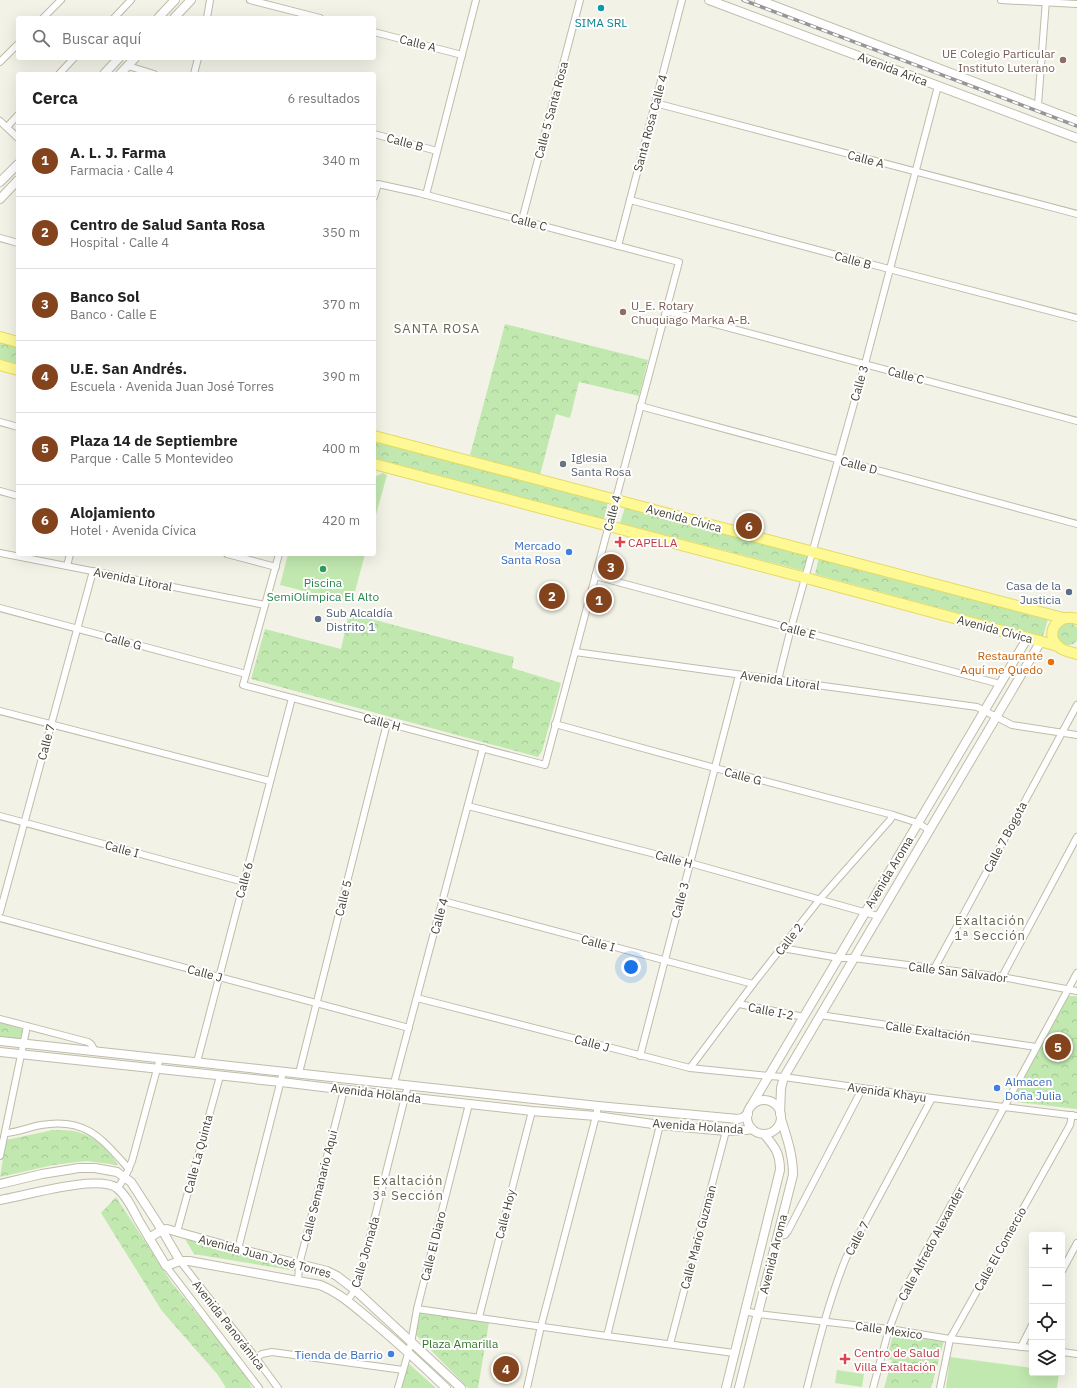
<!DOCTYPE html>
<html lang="es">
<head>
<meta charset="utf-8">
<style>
	:root { --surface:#fff; --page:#f2f2f2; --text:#222; --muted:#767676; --line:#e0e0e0; --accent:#83441d }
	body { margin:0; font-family:"IBM Plex Sans",sans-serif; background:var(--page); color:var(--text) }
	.controls { position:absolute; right:12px; bottom:12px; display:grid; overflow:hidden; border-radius:4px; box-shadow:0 4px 16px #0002 }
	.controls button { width:36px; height:36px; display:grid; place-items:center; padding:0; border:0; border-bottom:1px solid var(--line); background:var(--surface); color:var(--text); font:20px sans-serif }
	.you { position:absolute; left:631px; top:967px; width:14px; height:14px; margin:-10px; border:3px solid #fff; border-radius:50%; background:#1a73e8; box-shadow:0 0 0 6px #1a73e833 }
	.badge { display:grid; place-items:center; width:26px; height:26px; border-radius:50%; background:var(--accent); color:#fff; font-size:13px; font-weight:700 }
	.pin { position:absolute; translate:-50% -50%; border:2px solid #fff; box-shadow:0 1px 4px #0006 }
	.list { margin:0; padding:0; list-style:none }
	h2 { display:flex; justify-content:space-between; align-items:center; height:52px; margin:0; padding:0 16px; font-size:17px }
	h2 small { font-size:13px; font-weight:400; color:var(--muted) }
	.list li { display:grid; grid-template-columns:26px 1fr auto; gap:12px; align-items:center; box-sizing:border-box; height:72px; padding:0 16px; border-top:1px solid var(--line) }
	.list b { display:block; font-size:15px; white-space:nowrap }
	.list p { margin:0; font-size:13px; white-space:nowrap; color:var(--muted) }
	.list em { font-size:13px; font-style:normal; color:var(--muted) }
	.icon { flex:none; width:22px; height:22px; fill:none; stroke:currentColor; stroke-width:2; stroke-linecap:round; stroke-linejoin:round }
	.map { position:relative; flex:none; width:1077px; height:1388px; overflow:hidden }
	.search { position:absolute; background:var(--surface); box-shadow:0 4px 16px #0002; left:16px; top:16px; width:360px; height:44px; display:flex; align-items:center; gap:10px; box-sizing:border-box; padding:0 14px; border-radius:4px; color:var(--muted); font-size:15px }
	.panel { position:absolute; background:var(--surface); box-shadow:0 4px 16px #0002; left:16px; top:72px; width:360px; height:484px; border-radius:4px }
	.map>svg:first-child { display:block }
</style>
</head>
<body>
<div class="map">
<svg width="1077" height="1388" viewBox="0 0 1077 1388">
	<defs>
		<pattern id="forest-crowns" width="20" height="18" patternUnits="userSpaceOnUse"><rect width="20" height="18" fill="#c1e8af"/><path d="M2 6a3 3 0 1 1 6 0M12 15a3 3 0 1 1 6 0" fill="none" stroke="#a7c897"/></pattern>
	</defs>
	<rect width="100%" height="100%" fill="#f3f2e7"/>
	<g fill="#c1e8af">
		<polygon points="383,473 387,475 374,522 374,475 377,476"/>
		<polygon points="288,554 365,554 352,603 280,585"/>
		<polygon points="950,1357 1032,1368 1032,1373 1059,1373 1057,1388 946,1388"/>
		<polygon points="837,1370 864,1374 862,1387 835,1383"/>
	</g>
	<g fill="url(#forest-crowns)">
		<polygon points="505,324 648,360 639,396 579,382 570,418 556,414 540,475 470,455"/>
		<polygon points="0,341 18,346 18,364 0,359"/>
		<polygon points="374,440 608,502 604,519 374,458"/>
		<polygon points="625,507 808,555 804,571 620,523"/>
		<polygon points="819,557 1048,619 1043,636 815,574"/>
		<polygon points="349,613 514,657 512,668 561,683 542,751 538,757 251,679 265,629 341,649"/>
		<circle cx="1068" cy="634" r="11"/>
		<polygon points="1067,996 1077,996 1077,1109 1016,1102 1012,1099"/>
		<polygon points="0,1023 22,1029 23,1031 23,1038 20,1040 0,1038"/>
		<path d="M53,1130C61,1130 69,1130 78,1132C94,1136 110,1151 118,1165L86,1161L53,1165L0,1177L6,1140Z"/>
		<polygon points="116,1197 172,1283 244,1372 252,1388 226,1388 218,1375 162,1311 101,1213"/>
		<polygon points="182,1234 296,1265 296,1271 194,1254"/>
		<polygon points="422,1313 489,1322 478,1388 468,1388 414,1333 419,1314"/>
		<polygon points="897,1334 944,1341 931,1388 884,1388 892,1360 887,1359 892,1338"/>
		<polygon points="408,1363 436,1388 401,1388"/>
	</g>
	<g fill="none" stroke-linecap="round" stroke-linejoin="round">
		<defs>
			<g id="minor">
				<polyline points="250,0 320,18"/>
				<polyline points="1001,0 1077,4"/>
				<polyline points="43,18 61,0"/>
				<polyline points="114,18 131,0"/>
				<polyline points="207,18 210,0"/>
				<polyline points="374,32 462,55"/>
				<polyline points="0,62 18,44"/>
				<polyline points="128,66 154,74"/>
				<polyline points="59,74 74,58"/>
				<polyline points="194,74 198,58"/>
				<polyline points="655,103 1077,214"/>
				<polyline points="1038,105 1046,0"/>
				<polyline points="0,121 18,138"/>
				<polyline points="7,127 18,115"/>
				<polyline points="374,134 437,151"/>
				<polyline points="426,195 476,0"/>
				<polyline points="630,200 889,269 1077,318"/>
				<polyline points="522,220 580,0"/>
				<polyline points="0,238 18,243"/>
				<polyline points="618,246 682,0"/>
				<polyline points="666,311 1077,421"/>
				<polyline points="640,406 1077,524"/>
				<polyline points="0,422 18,427"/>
				<polyline points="0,491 18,496"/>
				<polyline points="0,553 265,605"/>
				<polyline points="227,554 276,567"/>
				<polyline points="279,554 243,685 545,765 679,262 419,193 378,184 374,197"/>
				<polyline points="67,566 70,554"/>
				<polyline points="595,576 1000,684"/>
				<polyline points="0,608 246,674"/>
				<polyline points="575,652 977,707 1012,725 1077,735"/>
				<polyline points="778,680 791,628 865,364 938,86"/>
				<polyline points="0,711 270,781"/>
				<polyline points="555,724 715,768 893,815 918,823 929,830"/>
				<polyline points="468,806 690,863 878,916"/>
				<polyline points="0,816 244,882"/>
				<polyline points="443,901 753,984"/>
				<polyline points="0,912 93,571"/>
				<polyline points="0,918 409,1028"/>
				<polyline points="782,948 839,958 853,958 1002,977 1077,991"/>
				<polyline points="934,969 1077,705"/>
				<polyline points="1002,977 1077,837"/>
				<polyline points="417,998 690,1068 769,1076 784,1077 932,1098 1077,1116"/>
				<polyline points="739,1004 804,1017"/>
				<polyline points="820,1015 1036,1047"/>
				<polyline points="0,1019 88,1042 91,1044 95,1051"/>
				<polyline points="640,1056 739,675"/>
				<polyline points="197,1062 292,698"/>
				<polyline points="690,1068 753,984 820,899 890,820 893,815"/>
				<polyline points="299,1073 387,723"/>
				<polyline points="394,1083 483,748"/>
				<path d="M5,1133C17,1133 29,1127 41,1125C86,1117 102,1139 129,1169"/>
				<polyline points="0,1156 27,1026"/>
				<polyline points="117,1189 125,1177 132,1161 160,1058"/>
				<polyline points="177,1232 220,1076"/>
				<polyline points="778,1236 785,1235 788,1231 862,1089"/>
				<polyline points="238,1249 283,1072"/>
				<polyline points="180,1261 256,1358 278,1388"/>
				<polyline points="166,1266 259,1388"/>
				<polyline points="1062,1271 1077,1243"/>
				<polyline points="298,1282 299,1265 344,1090"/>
				<polyline points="347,1301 355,1290 358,1284 408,1085"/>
				<polyline points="417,1309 607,1336 734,1353"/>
				<polyline points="745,1311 758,1314 889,1329 950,1339 1032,1348"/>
				<polyline points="479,1317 532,1111"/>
				<polyline points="607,1336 660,1125"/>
				<polyline points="670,1344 726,1131"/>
				<polyline points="1021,1347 1032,1325"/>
				<polyline points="1062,1352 1077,1354"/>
				<polyline points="256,1358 262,1354 272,1352 403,1370"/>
				<polyline points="398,1388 411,1343 417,1309 469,1104"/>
				<polyline points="527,1388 541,1326 596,1116 598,1106"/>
				<path d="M807,1388C818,1344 829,1300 846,1258L932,1098"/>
				<polyline points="873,1388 889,1329 903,1293 1077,973"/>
				<polyline points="940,1388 950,1339 1070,1125 1072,1115"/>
			</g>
			<g id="tertiary">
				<polyline points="709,0 1077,138"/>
				<polyline points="759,0 1077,121"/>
				<polyline points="158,18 175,0"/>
				<polyline points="174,18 191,0"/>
				<polyline points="104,74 119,58"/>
				<polyline points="120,74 135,58"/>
				<polyline points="0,182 18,164"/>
				<polyline points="0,199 18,180"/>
				<polyline points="0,1041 598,1106 738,1119 742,1118 748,1114"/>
				<polyline points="0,1052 281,1082 406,1097 532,1111 596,1116 660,1125 726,1131 746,1130 752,1129"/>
				<circle cx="764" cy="1117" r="17"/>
				<polyline points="751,1106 1028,637"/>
				<polyline points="780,1114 781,1088 784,1077 1041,641"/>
				<polyline points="0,1184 42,1174 79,1168 95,1168 117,1172 131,1182 162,1230 180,1261"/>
				<path d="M0,1200C24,1196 98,1174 117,1188C127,1196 133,1210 139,1221C148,1236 157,1251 166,1266L180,1261H189L320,1285C340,1293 356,1308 373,1322C398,1343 422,1365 446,1388"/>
				<polyline points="149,1238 162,1230 167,1229 238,1249 327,1271 337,1276 355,1290 461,1388"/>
				<path d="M726,1388L780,1170C780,1153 775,1147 764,1134"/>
				<path d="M739,1388L793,1175C793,1155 787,1138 781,1119"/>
			</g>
			<g id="primary">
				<polyline points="0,337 18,342"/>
				<polyline points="0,365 18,370"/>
				<polyline points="374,436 1063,618"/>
				<polyline points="374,464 806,578 1058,646"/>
				<path d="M1077,619C1058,612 1043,634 1059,647C1063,651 1071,652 1077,654"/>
			</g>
		</defs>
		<use href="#minor" stroke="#bfbca9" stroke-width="8"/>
		<use href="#tertiary" stroke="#bfbca9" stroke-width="10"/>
		<use href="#primary" stroke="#e4db64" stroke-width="12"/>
		<use href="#minor" stroke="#fff" stroke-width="6"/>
		<use href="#tertiary" stroke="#fff" stroke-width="8"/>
		<use href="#primary" stroke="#fef895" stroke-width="10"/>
		<defs>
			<polyline id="rail" points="743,0 1077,126"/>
		</defs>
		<use href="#rail" stroke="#969696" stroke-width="3.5"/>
		<use href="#rail" stroke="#fff" stroke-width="2" stroke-dasharray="6" stroke-linecap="butt"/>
	</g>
	<circle fill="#0f9aa8" stroke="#fff" stroke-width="1.5" cx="601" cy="8" r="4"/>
	<g fill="#8d6e63" stroke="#fff" stroke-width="1.5">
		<circle cx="1063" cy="60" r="4"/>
		<circle cx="623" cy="312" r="4"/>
	</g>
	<circle fill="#6b7280" stroke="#fff" stroke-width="1.5" cx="563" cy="464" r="4"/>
	<g fill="#e0444e" stroke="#fff" stroke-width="1.5">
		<path d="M618 536h4v4h4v4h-4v4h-4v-4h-4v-4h4z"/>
		<path d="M843 1353h4v4h4v4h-4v4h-4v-4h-4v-4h4z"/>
	</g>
	<g fill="#3f7fe0" stroke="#fff" stroke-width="1.5">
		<circle cx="569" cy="552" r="4"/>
		<circle cx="997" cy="1088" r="4"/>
		<circle cx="391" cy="1354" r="4"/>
	</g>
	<circle fill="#2e9e5b" stroke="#fff" stroke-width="1.5" cx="323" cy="569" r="4"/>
	<g fill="#5c6f8a" stroke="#fff" stroke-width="1.5">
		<circle cx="1069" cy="592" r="4"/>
		<circle cx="318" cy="619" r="4"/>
	</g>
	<circle fill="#e8710a" stroke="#fff" stroke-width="1.5" cx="1051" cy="662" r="4"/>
	<g text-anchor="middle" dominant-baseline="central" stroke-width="4" stroke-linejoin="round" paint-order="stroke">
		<g font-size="12" fill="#0d838f" stroke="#fff">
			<text x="601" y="22">SIMA SRL</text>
		</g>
		<g font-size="12" fill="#464436" stroke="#fff">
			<text transform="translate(418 43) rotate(14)">Calle A</text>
			<text transform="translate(893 69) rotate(21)">Avenida Arica</text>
			<text transform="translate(551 110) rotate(-75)">Calle 5 Santa Rosa</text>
			<text transform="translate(650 123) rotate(-75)">Santa Rosa Calle 4</text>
			<text transform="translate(405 142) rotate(15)">Calle B</text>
			<text transform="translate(866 159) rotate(15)">Calle A</text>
			<text transform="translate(529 222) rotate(15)">Calle C</text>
			<text transform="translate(853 260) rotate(15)">Calle B</text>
			<text transform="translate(906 375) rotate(15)">Calle C</text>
			<text transform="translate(859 383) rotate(-74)">Calle 3</text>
			<text transform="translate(859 465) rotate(15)">Calle D</text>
			<text transform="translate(612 513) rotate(-75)">Calle 4</text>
			<text transform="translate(684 518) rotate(15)">Avenida Cívica</text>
			<text transform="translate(133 579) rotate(11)">Avenida Litoral</text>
			<text transform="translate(995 629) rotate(15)">Avenida Cívica</text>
			<text transform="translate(798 630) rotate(15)">Calle E</text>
			<text transform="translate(123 641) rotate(15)">Calle G</text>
			<text transform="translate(780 680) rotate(8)">Avenida Litoral</text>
			<text transform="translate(382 722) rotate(15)">Calle H</text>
			<text transform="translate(46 742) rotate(-75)">Calle 7</text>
			<text transform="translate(743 776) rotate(15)">Calle G</text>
			<text transform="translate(1005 837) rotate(-62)">Calle 7 Bogota</text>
			<text transform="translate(122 849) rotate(15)">Calle I</text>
			<text transform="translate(674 859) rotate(15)">Calle H</text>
			<text transform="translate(889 872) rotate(-59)">Avenida Aroma</text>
			<text transform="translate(244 880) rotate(-75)">Calle 6</text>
			<text transform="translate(343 898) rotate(-76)">Calle 5</text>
			<text transform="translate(680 900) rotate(-75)">Calle 3</text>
			<text transform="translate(439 916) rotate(-75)">Calle 4</text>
			<text transform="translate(789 939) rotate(-52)">Calle 2</text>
			<text transform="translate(598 943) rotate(15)">Calle I</text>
			<text transform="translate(958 972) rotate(7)">Calle San Salvador</text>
			<text transform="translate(205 973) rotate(15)">Calle J</text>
			<text transform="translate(771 1011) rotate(11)">Calle I-2</text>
			<text transform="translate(928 1031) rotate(8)">Calle Exaltación</text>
			<text transform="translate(592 1043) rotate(15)">Calle J</text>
			<text transform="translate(887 1092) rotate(8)">Avenida Khayu</text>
			<text transform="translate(376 1093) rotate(7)">Avenida Holanda</text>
			<text transform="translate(698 1126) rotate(4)">Avenida Holanda</text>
			<text transform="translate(198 1154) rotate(-75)">Calle La Quinta</text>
			<text transform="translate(319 1186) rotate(-76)">Calle Semanario Aqui</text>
			<text transform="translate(505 1214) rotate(-76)">Calle Hoy</text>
			<text transform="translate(698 1237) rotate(-75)">Calle Mario Guzman</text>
			<text transform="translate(857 1238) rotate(-62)">Calle 7</text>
			<text transform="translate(931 1244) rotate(-62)">Calle Alfredo Alexander</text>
			<text transform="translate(433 1246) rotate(-76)">Calle El Diaro</text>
			<text transform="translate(1000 1249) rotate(-61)">Calle El Comercio</text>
			<text transform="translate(365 1252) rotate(-74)">Calle Jornada</text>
			<text transform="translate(773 1254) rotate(-76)">Avenida Aroma</text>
			<text transform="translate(265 1256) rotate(15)">Avenida Juan José Torres</text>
			<text transform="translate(229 1325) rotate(52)">Avenida Panorámica</text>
			<text transform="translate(889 1330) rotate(8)">Calle Mexico</text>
		</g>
		<g font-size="12" fill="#785e54" stroke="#fff" text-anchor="end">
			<text x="1055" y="53">UE Colegio Particular<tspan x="1055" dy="14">Instituto Luterano</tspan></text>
			<text x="631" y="305" text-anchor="start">U_E. Rotary<tspan x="631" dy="14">Chuquiago Marka A-B.</tspan></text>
		</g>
		<g font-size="12" fill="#5b616d" stroke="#fff" text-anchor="start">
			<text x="571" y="457">Iglesia<tspan x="571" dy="14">Santa Rosa</tspan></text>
		</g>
		<g font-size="12" fill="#be3a42" stroke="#fff" text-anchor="start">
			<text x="628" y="542">CAPELLA</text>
			<text x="854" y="1352">Centro de Salud<tspan x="854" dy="14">Villa Exaltación</tspan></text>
		</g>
		<g font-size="12" fill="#366cbe" stroke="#fff" text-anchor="end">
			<text x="561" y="545">Mercado<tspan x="561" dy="14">Santa Rosa</tspan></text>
			<text x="1005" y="1081" text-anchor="start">Almacen<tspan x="1005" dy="14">Doña Julia</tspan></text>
			<text x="383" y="1354">Tienda de Barrio</text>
		</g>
		<g font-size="12" fill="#27864d" stroke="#fff">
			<text x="323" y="582">Piscina<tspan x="323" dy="14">SemiOlímpica El Alto</tspan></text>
		</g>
		<g font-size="12" fill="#4e5e75" stroke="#fff" text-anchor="end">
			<text x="1061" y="585">Casa de la<tspan x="1061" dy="14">Justicia</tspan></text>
			<text x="326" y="612" text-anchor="start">Sub Alcaldía<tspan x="326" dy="14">Distrito 1</tspan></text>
		</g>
		<g font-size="12" fill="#c56008" stroke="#fff" text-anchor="end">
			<text x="1043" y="655">Restaurante<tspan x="1043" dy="14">Aquí me Quedo</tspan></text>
		</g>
		<g font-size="12" fill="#347829" stroke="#fff">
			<text x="460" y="1343">Plaza Amarilla</text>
		</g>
		<g font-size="13" letter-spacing="1" fill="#69644d" stroke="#fff">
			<text x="437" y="328">SANTA ROSA</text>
			<text x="990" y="920">Exaltación<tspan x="990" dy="15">1ª Sección</tspan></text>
			<text x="408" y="1180">Exaltación<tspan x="408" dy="15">3ª Sección</tspan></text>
		</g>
	</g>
</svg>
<div class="controls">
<button>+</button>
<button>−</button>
<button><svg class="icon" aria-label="locate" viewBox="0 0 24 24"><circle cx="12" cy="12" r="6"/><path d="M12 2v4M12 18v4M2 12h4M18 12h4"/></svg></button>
<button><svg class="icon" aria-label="layers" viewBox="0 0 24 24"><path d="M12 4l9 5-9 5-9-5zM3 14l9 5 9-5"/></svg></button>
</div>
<div class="you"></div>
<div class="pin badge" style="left:599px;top:600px">1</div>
<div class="pin badge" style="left:552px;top:596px">2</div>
<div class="pin badge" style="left:611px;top:567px">3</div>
<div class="pin badge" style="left:506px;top:1369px">4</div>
<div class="pin badge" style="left:1058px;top:1047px">5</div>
<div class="pin badge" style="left:749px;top:526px">6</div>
<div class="search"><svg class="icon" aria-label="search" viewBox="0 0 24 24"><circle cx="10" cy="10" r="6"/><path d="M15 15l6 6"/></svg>Buscar aquí</div>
<section class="panel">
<h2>Cerca<small>6 resultados</small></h2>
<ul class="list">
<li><span class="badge">1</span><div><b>A. L. J. Farma</b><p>Farmacia · Calle 4</p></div><em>340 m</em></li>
<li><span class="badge">2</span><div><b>Centro de Salud Santa Rosa</b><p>Hospital · Calle 4</p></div><em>350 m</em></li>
<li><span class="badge">3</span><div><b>Banco Sol</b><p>Banco · Calle E</p></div><em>370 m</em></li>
<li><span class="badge">4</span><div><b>U.E. San Andrés.</b><p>Escuela · Avenida Juan José Torres</p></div><em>390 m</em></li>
<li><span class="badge">5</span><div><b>Plaza 14 de Septiembre</b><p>Parque · Calle 5 Montevideo</p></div><em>400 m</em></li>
<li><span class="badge">6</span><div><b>Alojamiento</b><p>Hotel · Avenida Cívica</p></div><em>420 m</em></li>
</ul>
</section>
</div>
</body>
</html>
